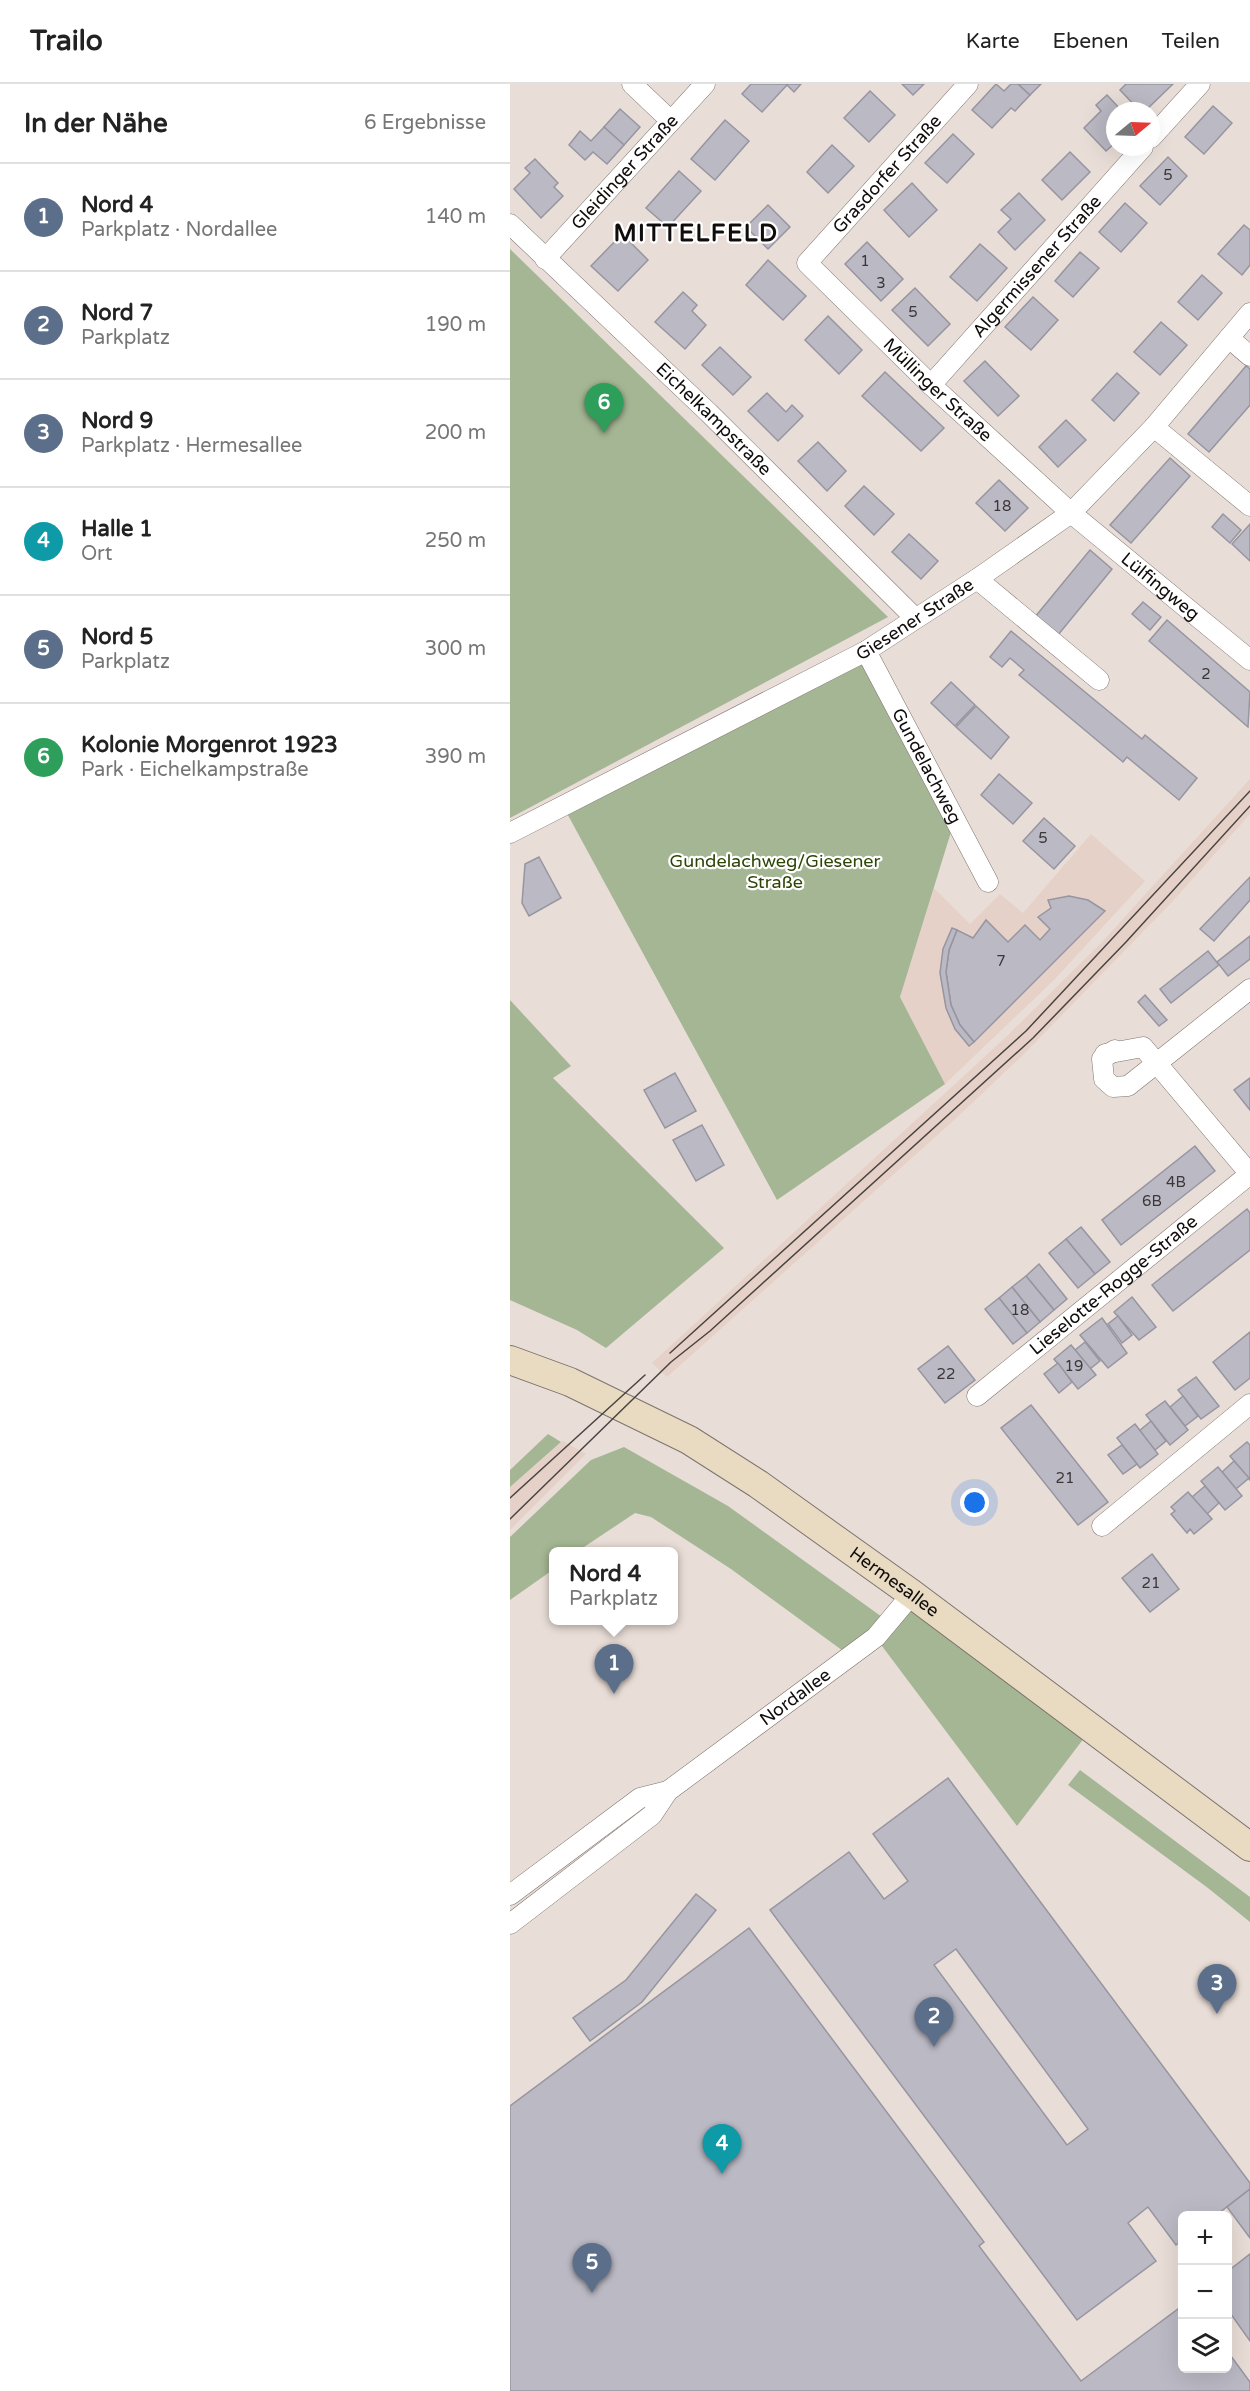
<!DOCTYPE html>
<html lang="de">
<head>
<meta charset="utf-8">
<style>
	:root { --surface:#fff; --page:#f6f6f6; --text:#222; --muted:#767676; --line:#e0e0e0; --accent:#111827 }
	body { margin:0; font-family:"Varela Round",sans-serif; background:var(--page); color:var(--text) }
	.controls { position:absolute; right:18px; bottom:18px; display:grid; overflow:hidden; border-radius:9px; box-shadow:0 6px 24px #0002 }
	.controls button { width:54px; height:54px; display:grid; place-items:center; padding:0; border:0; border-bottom:2px solid var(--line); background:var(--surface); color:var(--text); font:30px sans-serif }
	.compass { position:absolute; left:596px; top:18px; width:54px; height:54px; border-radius:50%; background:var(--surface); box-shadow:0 6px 24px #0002; rotate:71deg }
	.you { position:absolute; left:465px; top:1419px; width:21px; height:21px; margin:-15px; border:4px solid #fff; border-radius:50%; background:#1a73e8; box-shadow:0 0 0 9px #1a73e833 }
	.badge { display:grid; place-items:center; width:39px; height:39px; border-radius:50%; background:var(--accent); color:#fff; font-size:20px; font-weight:700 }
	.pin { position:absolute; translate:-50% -50px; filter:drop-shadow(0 2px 3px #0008) }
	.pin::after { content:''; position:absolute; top:32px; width:21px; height:18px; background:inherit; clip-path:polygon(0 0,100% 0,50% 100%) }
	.popup { position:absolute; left:39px; top:1463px; width:129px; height:78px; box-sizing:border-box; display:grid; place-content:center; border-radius:9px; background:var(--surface); filter:drop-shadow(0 2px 4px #0005); font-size:20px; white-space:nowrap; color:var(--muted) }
	.popup b { font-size:22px; color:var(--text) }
	.popup::after { content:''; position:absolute; left:50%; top:100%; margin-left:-12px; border:12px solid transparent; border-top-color:var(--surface) }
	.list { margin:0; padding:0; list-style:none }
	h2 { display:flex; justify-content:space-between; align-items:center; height:78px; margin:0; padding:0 24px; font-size:26px }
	h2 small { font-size:20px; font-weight:400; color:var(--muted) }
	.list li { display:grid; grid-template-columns:39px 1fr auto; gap:18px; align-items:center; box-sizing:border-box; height:108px; padding:0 24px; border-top:2px solid var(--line) }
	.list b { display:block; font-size:22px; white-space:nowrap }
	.list p { margin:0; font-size:20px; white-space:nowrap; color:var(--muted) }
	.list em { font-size:20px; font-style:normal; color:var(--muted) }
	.icon { flex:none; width:33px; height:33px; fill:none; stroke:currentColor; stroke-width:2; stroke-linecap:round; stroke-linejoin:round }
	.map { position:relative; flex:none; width:740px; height:2307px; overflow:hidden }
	header { display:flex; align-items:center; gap:36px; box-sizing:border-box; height:84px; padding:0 30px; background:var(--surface); border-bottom:2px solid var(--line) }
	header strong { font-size:28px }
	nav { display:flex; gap:33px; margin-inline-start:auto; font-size:21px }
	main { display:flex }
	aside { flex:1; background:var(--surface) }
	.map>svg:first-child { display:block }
</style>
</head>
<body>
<header>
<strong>Trailo</strong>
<nav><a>Karte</a><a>Ebenen</a><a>Teilen</a></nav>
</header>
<main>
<aside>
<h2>In der Nähe<small>6 Ergebnisse</small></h2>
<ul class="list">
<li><span class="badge" style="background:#5c6f8a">1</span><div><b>Nord 4</b><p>Parkplatz · Nordallee</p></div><em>140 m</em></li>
<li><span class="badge" style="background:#5c6f8a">2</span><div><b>Nord 7</b><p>Parkplatz</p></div><em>190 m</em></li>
<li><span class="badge" style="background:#5c6f8a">3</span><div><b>Nord 9</b><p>Parkplatz · Hermesallee</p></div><em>200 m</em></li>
<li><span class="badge" style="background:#0f9aa8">4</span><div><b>Halle 1</b><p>Ort</p></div><em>250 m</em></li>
<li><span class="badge" style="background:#5c6f8a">5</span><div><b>Nord 5</b><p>Parkplatz</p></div><em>300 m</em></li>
<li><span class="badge" style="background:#2e9e5b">6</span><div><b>Kolonie Morgenrot 1923</b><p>Park · Eichelkampstraße</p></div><em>390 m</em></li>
</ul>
</aside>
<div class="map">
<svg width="740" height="2307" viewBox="0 0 740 2307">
	<rect width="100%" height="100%" fill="#e9ddd7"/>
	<g fill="#e5d1c8">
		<polygon points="740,695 740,730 663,817 514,970 442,1038 157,1293 142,1279 496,953 592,858"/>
		<polygon points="581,750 635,797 545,895 435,1000 390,913 424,804 460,840 490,810 513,829"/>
		<polygon points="53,1357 76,1370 0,1446 0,1403"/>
	</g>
	<g fill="#a4b693">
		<polygon points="0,165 378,533 0,734"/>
		<polygon points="356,567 445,735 390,913 435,1000 267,1116 53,722"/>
		<polygon points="0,916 61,982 43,994 214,1164 96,1264 67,1246 0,1216"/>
		<polygon points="38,1350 51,1358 0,1403 0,1386"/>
		<polygon points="114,1363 218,1422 379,1538 402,1510 581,1645 507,1742 366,1554 340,1572 221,1485 141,1433 125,1429 68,1467 44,1468 44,1485 0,1516 0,1453 81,1376"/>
		<polygon points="570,1686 740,1813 740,1838 698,1804 558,1701"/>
	</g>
	<g fill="#bbb9c4" stroke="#9695a0" stroke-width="1.5" fill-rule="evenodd">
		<polygon points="241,0 291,0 284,8 277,1 252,28 232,10"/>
		<polygon points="392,0 414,0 403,11"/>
		<polygon points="486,0 494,7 501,0 508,0 520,11 505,27 501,24 482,44 462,26"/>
		<polygon points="508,0 531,0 520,11"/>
		<polygon points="616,0 663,0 635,27 630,27 610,6"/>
		<polygon points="360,7 385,31 359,58 334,34"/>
		<polygon points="597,11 612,27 605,27 605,59 596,67 574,44 591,27 586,21"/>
		<polygon points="703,22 722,39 694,70 675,53"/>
		<polygon points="110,25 130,43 114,61 94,43"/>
		<polygon points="215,36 239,57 205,96 181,75"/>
		<polygon points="94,43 114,61 97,80 83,68 75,76 59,61 70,47 81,57"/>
		<polygon points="443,50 464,70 437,99 415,79"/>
		<polygon points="322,61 344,82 318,109 297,88"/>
		<polygon points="560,68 580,88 552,116 532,96"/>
		<polygon points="658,73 677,92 650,121 630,102"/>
		<polygon points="25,75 48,99 44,103 53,112 31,134 4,105 20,89 15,84"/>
		<polygon points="169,87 191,107 158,143 136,124"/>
		<polygon points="402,99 427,126 399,153 374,126"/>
		<polygon points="509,109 535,136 505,166 488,148 501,135 491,126"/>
		<polygon points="615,119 637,139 611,168 589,148"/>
		<polygon points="258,121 280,143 258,165 236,143"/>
		<polygon points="734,141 740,146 740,181 732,191 708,170"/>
		<polygon points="112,150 138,176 108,207 81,182"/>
		<polygon points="357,158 393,195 371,217 335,180"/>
		<polygon points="470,160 497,184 467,217 440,193"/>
		<polygon points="570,168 589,184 563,213 545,197"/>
		<polygon points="258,176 296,212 273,236 236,201"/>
		<polygon points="692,191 712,209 688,236 668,218"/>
		<polygon points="405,204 440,240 418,262 382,226"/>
		<polygon points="173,208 187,221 182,227 196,241 175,265 145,238"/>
		<polygon points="523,213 548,236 521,266 495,243"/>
		<polygon points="318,232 352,266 329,290 295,256"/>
		<polygon points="651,238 677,261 650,291 624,268"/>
		<polygon points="210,263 241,293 223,311 192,281"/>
		<polygon points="475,277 509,312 488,332 454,297"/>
		<polygon points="736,282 740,285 740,321 699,368 678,350"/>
		<polygon points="375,288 434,344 411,367 352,312"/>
		<polygon points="607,289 629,309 604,337 582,316"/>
		<polygon points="257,309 276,328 282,321 293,332 268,357 238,327"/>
		<polygon points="556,336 576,356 548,383 529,363"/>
		<polygon points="308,358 336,387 317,407 288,377"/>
		<polygon points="660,374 680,392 621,459 600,441"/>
		<polygon points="489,396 518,424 495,447 466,419"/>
		<polygon points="354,402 384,430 364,451 335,422"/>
		<polygon points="713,430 731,446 720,459 702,443"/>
		<polygon points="740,440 740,477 722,460"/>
		<polygon points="399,450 428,477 411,495 382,468"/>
		<polygon points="580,466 602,485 548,551 525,533"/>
		<polygon points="633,518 651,533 640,546 622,530"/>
		<polygon points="657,536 740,608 738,643 639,557"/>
		<polygon points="501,547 632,655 635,651 687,694 669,716 617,673 613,678 509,591 514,586 500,574 492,583 480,573"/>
		<polygon points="441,598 465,621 445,642 421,619"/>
		<polygon points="466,622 499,653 481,675 446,643"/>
		<polygon points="489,690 522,719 503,740 471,711"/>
		<polygon points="534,734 565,762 544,785 513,757"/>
		<polygon points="29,773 51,814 19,832 12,819 15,780"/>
		<polygon points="740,793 740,816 704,857 690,845"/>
		<polygon points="559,812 578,816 595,827 464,958 450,941 441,921 436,888 439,866 447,846 463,854 476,836 498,858 515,841 530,856 540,845 528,833 541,824 538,816"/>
		<polygon points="442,844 447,846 439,866 436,888 441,921 450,941 464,958 459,962 445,945 436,924 430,889 433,865"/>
		<polygon points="740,852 740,875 718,892 707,878"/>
		<polygon points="698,867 709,881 661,919 650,905"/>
		<polygon points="635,911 657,936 649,942 628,918"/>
		<polygon points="165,989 186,1027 155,1044 134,1006"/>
		<polygon points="740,994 740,1026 724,1006"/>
		<polygon points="192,1041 214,1081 186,1097 163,1056"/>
		<polygon points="685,1062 705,1087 611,1161 592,1136"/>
		<polygon points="737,1125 740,1129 740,1166 663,1227 642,1201"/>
		<polygon points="571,1143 600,1178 585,1190 556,1155"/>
		<polygon points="556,1155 585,1190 568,1204 539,1169"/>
		<polygon points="529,1180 557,1215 544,1226 516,1192"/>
		<polygon points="516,1192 544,1226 530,1238 502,1203"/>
		<polygon points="502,1203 530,1238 517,1249 489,1214"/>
		<polygon points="622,1213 646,1243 629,1256 604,1228"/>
		<polygon points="489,1214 517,1249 503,1260 475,1225"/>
		<polygon points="608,1232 622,1251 612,1259 598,1240"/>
		<polygon points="592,1234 617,1269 598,1284 570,1251"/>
		<polygon points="740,1248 740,1294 725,1306 703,1278"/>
		<polygon points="575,1258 590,1277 580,1285 565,1266"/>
		<polygon points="561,1261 586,1291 568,1305 544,1275"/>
		<polygon points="438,1262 465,1296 435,1319 408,1285"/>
		<polygon points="548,1279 562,1298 549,1309 534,1290"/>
		<polygon points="686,1293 709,1322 691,1335 668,1306"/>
		<polygon points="673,1312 688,1332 675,1342 660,1323"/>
		<polygon points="655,1317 678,1346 660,1361 636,1331"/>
		<polygon points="521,1321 598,1418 568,1441 491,1344"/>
		<polygon points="641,1337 656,1357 645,1366 629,1347"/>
		<polygon points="625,1340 648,1370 630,1384 607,1354"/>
		<polygon points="737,1358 740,1361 740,1396 720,1372"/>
		<polygon points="612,1361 627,1380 613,1390 598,1371"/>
		<polygon points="724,1377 739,1394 726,1405 712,1388"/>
		<polygon points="708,1383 732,1412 715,1426 691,1397"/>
		<polygon points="695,1402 709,1419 697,1430 682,1413"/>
		<polygon points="678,1408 702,1435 684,1450 680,1445 677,1449 661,1430 665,1427 661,1423"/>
		<polygon points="642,1470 669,1505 640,1528 612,1494"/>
		<path d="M438,1694L740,2099V2105L705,2132H672V2156L666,2161L638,2123L618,2139L646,2177L567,2236L260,1826L339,1768L374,1815L398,1797L363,1750ZM446,1865L578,2045L557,2061L424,1881Z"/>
		<polygon points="186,1810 206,1826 132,1918 80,1957 63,1934 116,1896"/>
		<polygon points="239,1844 474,2158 469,2162 571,2297 672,2222 672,2284 718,2284 718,2268 740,2298 740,2307 0,2307 0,2022"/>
		<polygon points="740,2105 740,2154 717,2123"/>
		<polygon points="740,2170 740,2257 718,2226 718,2187"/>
	</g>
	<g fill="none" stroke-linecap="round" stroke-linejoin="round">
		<defs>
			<g id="street">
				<polyline points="122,0 161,37"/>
				<path id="s1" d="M458,0L297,179L421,301L561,429L740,576"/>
				<polyline points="641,54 690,0"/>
				<path id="s2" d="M0,140L199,329L404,533"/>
				<path id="s3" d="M35,175L195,0"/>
				<polyline points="719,254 740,272"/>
				<path id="s4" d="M421,301L633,63"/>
				<polyline points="644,343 740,422"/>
				<polyline points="467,495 589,596"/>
				<path id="s5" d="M356,567L478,798"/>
				<path id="s6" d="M0,749L356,567L467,495L561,429L644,343L740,229"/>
				<polyline points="605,966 592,975 594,995 603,1003 618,1002 740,905"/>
				<polyline points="595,970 633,963 740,1090"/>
				<path id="s7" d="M467,1312L740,1090"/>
				<polyline points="592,1442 740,1320"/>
				<polyline points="0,1811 130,1714 158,1707"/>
				<path id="s8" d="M0,1840L142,1731L158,1707L366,1553L402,1510"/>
			</g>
			<g id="secondary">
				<path id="s9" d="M0,1276L60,1298L179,1356L248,1400L402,1510L740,1763"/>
			</g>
		</defs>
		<use href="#street" stroke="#7e736e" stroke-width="21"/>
		<use href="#secondary" stroke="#7e736e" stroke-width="30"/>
		<use href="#street" stroke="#fff" stroke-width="20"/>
		<use href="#secondary" stroke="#e8dbc2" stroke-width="28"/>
		<g stroke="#494341" stroke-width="1.5">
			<polyline points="160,1269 516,947 740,707"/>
			<polyline points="0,1414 135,1291"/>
			<polyline points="0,1435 161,1278 200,1247 523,954 616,858 740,722"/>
		</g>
	</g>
	<g text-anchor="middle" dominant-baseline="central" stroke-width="4.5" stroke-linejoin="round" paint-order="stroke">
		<g font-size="15" fill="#3b3739">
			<text x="658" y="91">5</text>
			<text x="355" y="177">1</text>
			<text x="371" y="199">3</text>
			<text x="403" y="228">5</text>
			<text x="492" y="422">18</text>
			<text x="696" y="590">2</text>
			<text x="533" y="754">5</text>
			<text x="491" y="877">7</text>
			<text x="666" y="1098">4B</text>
			<text x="642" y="1117">6B</text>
			<text x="510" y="1226">18</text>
			<text x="564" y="1282">19</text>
			<text x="436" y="1290">22</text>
			<text x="555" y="1394">21</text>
			<text x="641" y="1499">21</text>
		</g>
		<g font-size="18" fill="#100c0b" stroke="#fff">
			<text stroke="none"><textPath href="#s3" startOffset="118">Gleidinger Straße</textPath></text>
			<text transform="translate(377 90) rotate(-48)">Grasdorfer Straße</text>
			<text stroke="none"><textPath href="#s4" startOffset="159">Algermissener Straße</textPath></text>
			<text stroke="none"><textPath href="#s1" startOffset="423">Müllinger Straße</textPath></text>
			<text stroke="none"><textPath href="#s2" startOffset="282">Eichelkampstraße</textPath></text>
			<text stroke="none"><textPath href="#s1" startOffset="720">Lülfingweg</textPath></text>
			<text stroke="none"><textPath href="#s6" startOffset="458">Giesener Straße</textPath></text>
			<text stroke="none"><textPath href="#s5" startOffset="130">Gundelachweg</textPath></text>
			<text stroke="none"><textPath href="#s7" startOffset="176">Lieselotte-Rogge-Straße</textPath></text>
			<text stroke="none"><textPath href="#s9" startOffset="446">Hermesallee</textPath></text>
			<text stroke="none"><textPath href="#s8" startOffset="366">Nordallee</textPath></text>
		</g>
		<g font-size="18" fill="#2d4504" stroke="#fff">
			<text x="265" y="777">Gundelachweg/Giesener<tspan x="265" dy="21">Straße</tspan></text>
		</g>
		<g font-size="24" font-weight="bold" letter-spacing="1.5" fill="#100c0b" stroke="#fff">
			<text x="186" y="149">MITTELFELD</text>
		</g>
	</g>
</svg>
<div class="controls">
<button>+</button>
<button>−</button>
<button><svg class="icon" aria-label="layers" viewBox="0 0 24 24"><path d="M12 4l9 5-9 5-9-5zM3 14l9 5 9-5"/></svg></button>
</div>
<svg class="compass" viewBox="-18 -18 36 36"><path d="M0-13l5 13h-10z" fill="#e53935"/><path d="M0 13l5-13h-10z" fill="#767676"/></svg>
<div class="you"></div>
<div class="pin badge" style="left:104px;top:1610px;background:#5c6f8a">1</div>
<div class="popup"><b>Nord 4</b>Parkplatz</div>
<div class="pin badge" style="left:424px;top:1963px;background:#5c6f8a">2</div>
<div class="pin badge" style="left:707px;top:1930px;background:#5c6f8a">3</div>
<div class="pin badge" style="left:212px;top:2090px;background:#0f9aa8">4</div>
<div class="pin badge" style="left:82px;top:2209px;background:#5c6f8a">5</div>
<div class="pin badge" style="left:94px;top:349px;background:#2e9e5b">6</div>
</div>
</main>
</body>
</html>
